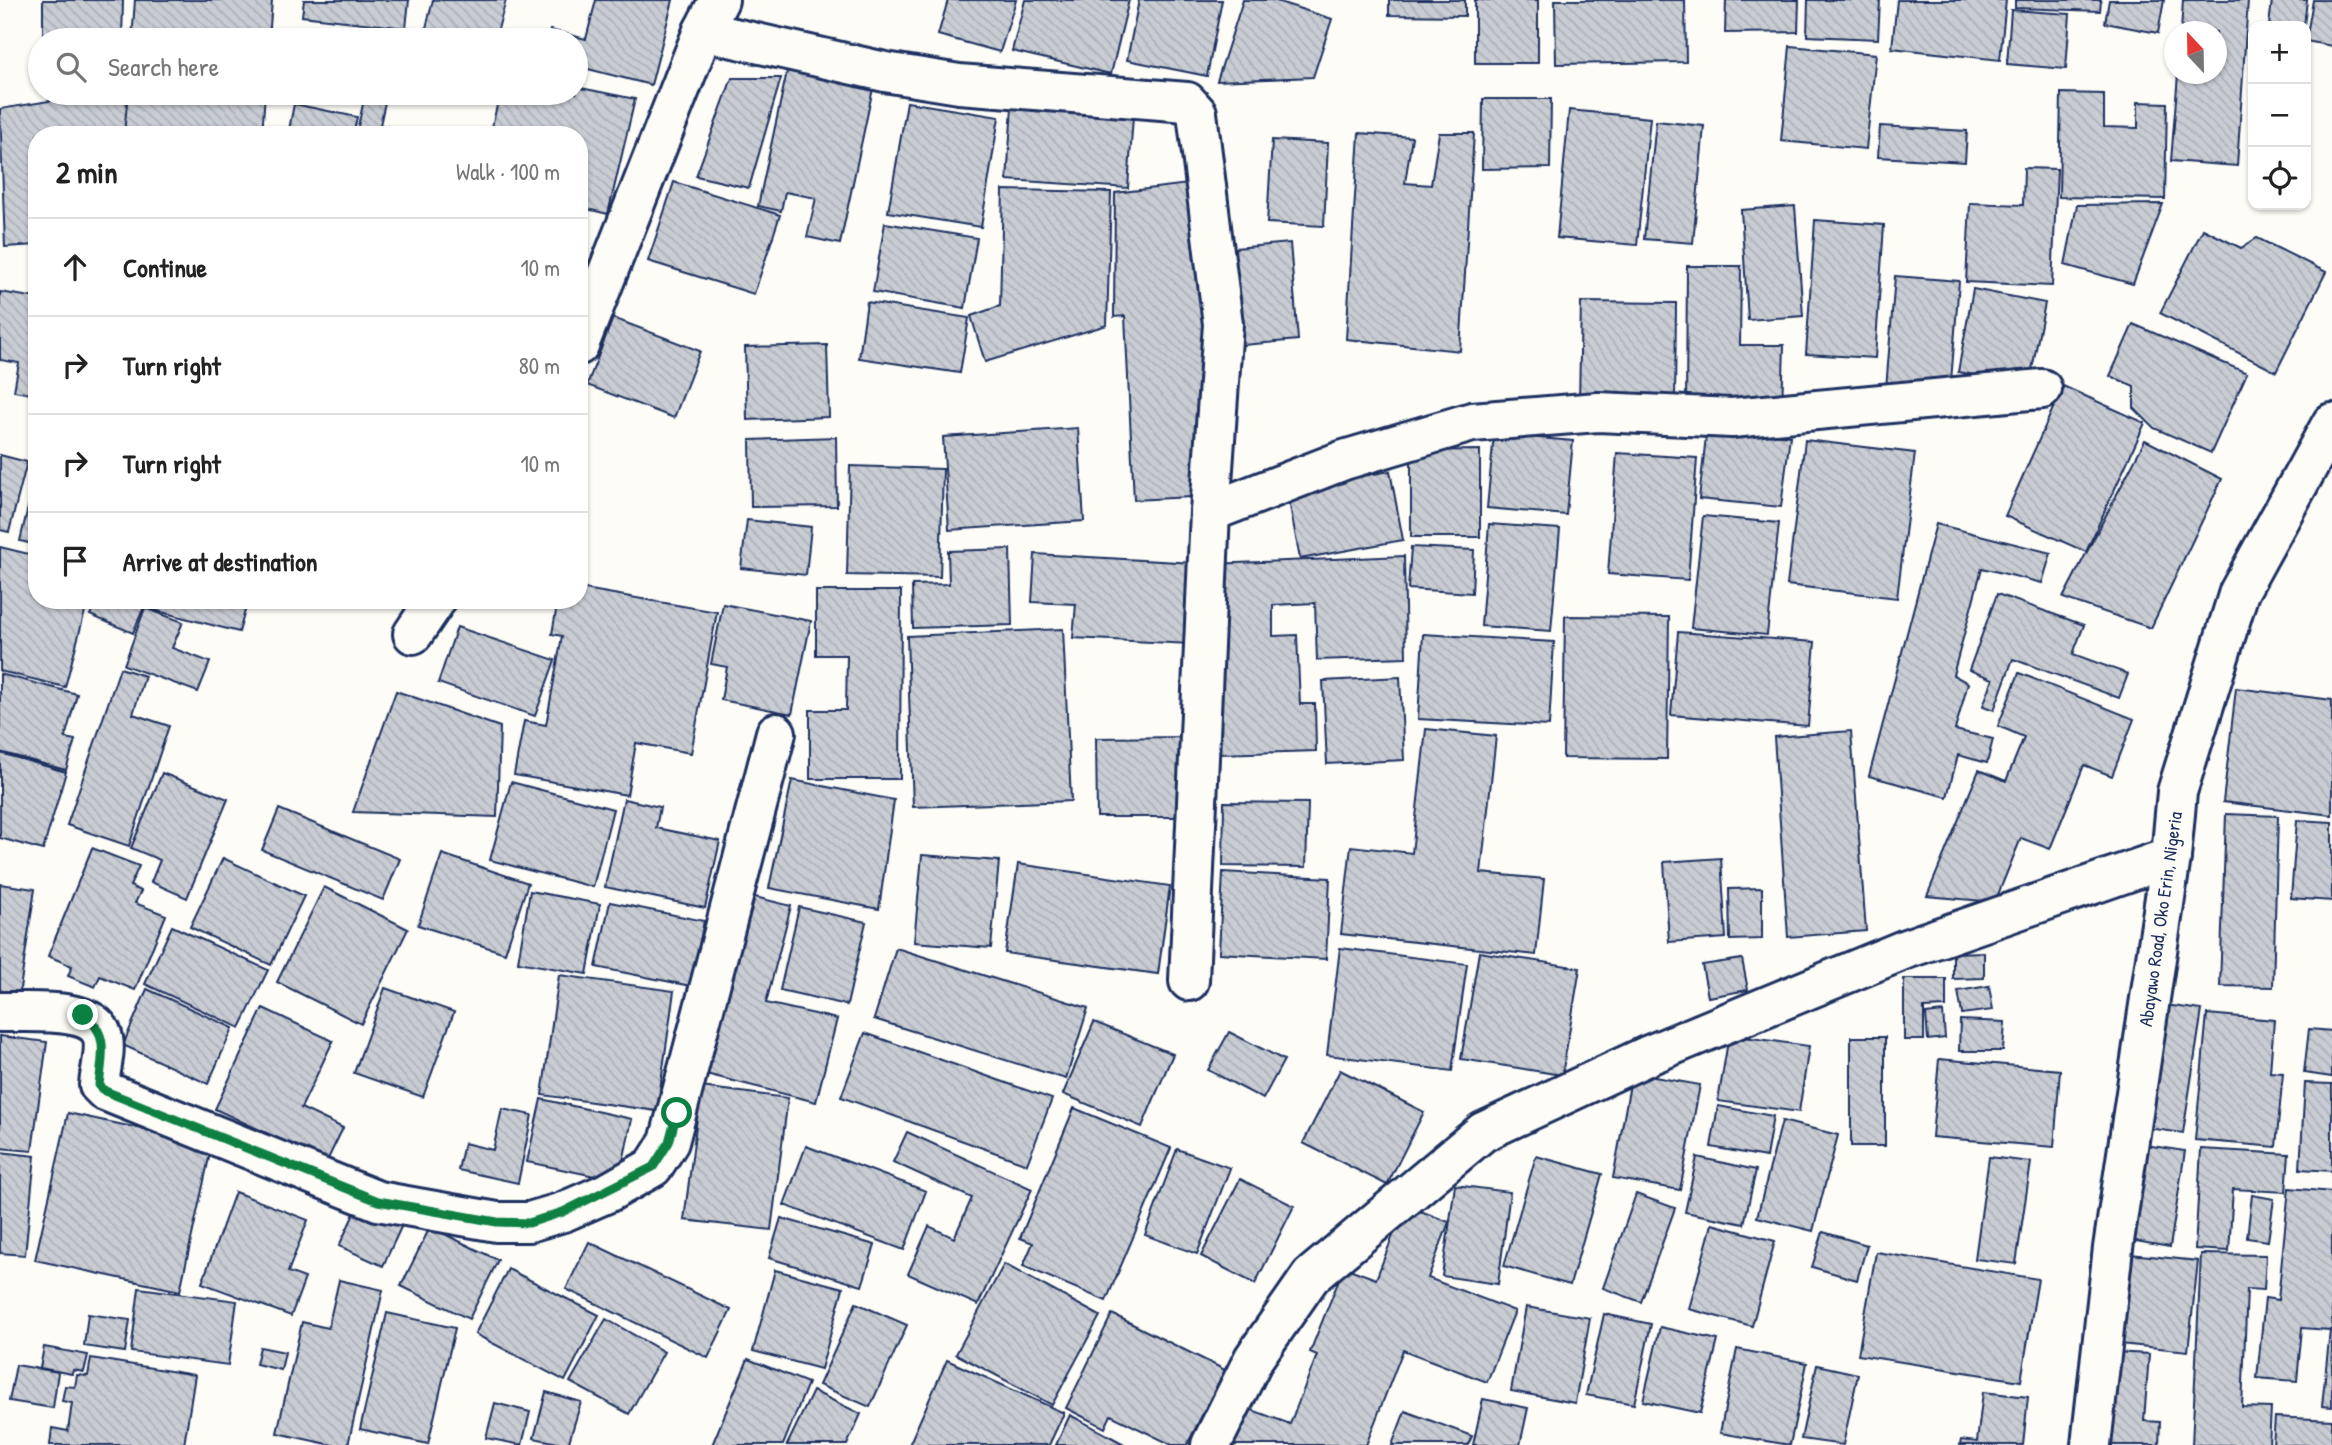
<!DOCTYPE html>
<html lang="en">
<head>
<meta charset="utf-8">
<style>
	:root { --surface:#fff; --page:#f2f2f2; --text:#222; --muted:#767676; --line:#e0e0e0 }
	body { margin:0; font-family:"Patrick Hand",sans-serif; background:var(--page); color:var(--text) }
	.controls { position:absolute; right:21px; top:21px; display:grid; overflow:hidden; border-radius:14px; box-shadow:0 2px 5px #0004 }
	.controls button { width:63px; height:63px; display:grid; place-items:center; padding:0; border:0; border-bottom:2px solid var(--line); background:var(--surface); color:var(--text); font:35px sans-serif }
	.compass { position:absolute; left:2164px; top:21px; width:63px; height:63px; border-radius:50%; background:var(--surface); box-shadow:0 2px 5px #0004; rotate:338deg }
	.stop { position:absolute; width:21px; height:21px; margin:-16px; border:5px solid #0b8043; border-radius:50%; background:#fff }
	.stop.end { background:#0b8043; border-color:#fff; box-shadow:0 2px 7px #0008 }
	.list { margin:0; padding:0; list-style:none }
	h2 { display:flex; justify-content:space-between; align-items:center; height:91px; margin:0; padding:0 28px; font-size:30px }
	h2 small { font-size:23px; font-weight:400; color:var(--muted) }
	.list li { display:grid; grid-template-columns:46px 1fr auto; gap:21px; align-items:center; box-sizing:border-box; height:98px; padding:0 28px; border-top:2px solid var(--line) }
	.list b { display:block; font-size:26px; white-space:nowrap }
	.list em { font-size:23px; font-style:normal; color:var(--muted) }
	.icon { flex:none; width:38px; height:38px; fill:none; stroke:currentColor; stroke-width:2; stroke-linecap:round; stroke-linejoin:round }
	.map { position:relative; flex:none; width:2332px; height:1445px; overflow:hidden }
	.search { position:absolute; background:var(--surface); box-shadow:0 2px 5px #0004; left:28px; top:28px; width:560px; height:77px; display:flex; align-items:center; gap:18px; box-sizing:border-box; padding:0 24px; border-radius:38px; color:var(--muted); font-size:26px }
	.panel { position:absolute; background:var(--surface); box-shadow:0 2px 5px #0004; left:28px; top:126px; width:560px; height:483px; border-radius:28px }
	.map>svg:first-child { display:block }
</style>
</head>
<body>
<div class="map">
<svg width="2332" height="1445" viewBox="0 0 2332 1445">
	<defs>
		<pattern id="building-back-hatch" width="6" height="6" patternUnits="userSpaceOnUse" patternTransform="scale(1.75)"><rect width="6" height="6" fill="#c9ccd3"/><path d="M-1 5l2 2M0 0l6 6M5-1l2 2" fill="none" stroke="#acb0b8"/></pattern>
	</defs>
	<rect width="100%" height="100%" fill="#fdfcf7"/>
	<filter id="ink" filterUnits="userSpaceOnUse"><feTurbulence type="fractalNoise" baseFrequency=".0143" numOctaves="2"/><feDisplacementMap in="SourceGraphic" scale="14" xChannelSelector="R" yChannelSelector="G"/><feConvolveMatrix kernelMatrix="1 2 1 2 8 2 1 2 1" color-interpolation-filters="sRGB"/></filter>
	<g filter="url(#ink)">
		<g fill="url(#building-back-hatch)" stroke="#1b2f5e" stroke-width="2">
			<polygon points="43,0 123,0 122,40 43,40"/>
			<polygon points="135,0 272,0 269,40 132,40"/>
			<polygon points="304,0 409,0 406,28 302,16"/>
			<polygon points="433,0 506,0 495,40 423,40"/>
			<polygon points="596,0 673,0 651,85 576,66 576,40 548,40 550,30 586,39"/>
			<polygon points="948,0 1016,0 1000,52 938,35"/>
			<polygon points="1025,0 1129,0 1111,74 1012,51"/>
			<polygon points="1139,0 1222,0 1207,76 1127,60"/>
			<polygon points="1243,0 1273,0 1332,19 1313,77 1217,81"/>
			<polygon points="1389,0 1465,0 1465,16 1389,15"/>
			<rect x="1475" y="0" width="63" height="63"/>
			<polygon points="1555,0 1685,0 1686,62 1556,64"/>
			<polygon points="1726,0 1799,0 1798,32 1725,33"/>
			<polygon points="1808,0 1880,0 1878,39 1807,36"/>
			<polygon points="1897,0 2006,0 2000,60 1892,48"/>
			<polygon points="2015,0 2101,0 2100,11 2015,8"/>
			<polygon points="2109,0 2164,0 2158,33 2105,23"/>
			<polygon points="2183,0 2248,0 2237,166 2171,161 2178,74 2216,74 2216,32 2181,32"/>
			<polygon points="2272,0 2307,0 2304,26 2269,26"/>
			<polygon points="2313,0 2332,0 2332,46 2306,41"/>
			<polygon points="2011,10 2070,14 2066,69 2007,64"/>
			<polygon points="305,34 336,40 304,40"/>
			<polygon points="1790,46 1876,54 1866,149 1781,141"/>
			<polygon points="789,62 875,79 840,244 807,237 816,198 785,192 781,211 758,206"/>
			<polygon points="732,78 781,78 749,188 696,176"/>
			<polygon points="576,87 635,99 608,214 579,207 579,135 490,135 500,93 576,93"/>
			<polygon points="98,93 130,93 131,135 37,135 37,245 5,247 0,109"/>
			<polygon points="128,93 265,93 262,135 124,134"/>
			<polygon points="331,93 387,93 380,125 427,135 356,135 364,100"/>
			<polygon points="2061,93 2104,94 2104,127 2138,128 2138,102 2167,103 2165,199 2059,197"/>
			<polygon points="1483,99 1551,99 1550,168 1482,169"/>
			<polygon points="907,102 999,117 981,227 888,212"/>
			<polygon points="294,104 357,117 353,135 288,135"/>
			<polygon points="1012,107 1133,116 1128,188 1007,180"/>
			<polygon points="1569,110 1650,118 1637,245 1557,238"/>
			<polygon points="1656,121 1704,126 1693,243 1644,239"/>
			<polygon points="1880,126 1967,131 1965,162 1878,157"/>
			<polygon points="1359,133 1412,137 1405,183 1431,185 1439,133 1474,133 1460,351 1346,339"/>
			<polygon points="1272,140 1328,143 1324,226 1267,223"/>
			<polygon points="2024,168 2057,169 2052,286 1966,282 1970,203 2023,205"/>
			<polygon points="674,182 780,215 754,294 648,261"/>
			<polygon points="1196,183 1210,496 1134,500 1125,316 1114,317 1115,193"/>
			<polygon points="1003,190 1111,192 1107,325 985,362 971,316 1000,306"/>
			<polygon points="2163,204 2133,284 2065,265 2077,205"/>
			<polygon points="1795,206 1803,316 1748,320 1741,210"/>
			<polygon points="1815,220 1884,225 1875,358 1806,354"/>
			<polygon points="885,223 977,238 965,308 873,292"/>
			<polygon points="2203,229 2241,248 2257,238 2326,272 2276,372 2160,313"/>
			<polygon points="1290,243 1298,340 1232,346 1224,249"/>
			<polygon points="1687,266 1741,266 1740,345 1784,345 1782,409 1686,409"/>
			<polygon points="1895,276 1959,281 1950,394 1886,389"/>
			<polygon points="1973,289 2045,303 2029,385 1958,372"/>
			<polygon points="0,292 37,298 37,395 14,391 19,363 0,360"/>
			<polygon points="867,302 969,318 960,373 859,358"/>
			<polygon points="1581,302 1676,303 1675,403 1579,403"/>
			<polygon points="613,318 700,351 674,418 587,385"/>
			<polygon points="2133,324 2247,373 2211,453 2154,428 2134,408 2134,386 2110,376"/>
			<polygon points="827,345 829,417 747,420 745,347"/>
			<polygon points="2063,386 2145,423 2086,552 2005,516"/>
			<polygon points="1707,427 1790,436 1781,507 1699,499"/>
			<polygon points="1078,428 1084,521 949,530 943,437"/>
			<polygon points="1494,434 1573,441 1566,515 1487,508"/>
			<polygon points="836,437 837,506 751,507 750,440"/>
			<polygon points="1805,440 1915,453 1897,598 1787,585"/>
			<polygon points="2145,440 2222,479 2151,628 2063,598"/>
			<polygon points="1480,450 1480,537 1411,537 1411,451"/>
			<polygon points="1617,453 1697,458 1688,580 1608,574"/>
			<polygon points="0,455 27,462 9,532 0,530"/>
			<polygon points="850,466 943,469 940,577 847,575"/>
			<polygon points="37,470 37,545 20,541"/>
			<polygon points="1390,471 1403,540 1300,559 1287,490"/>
			<polygon points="1703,516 1779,523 1767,635 1691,628"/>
			<polygon points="747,520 811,527 806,575 741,568"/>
			<polygon points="1489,524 1560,529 1551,631 1481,626"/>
			<polygon points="1936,524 2051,553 2042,583 1982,568 1953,675 1968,683 1955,730 1993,739 1987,763 1958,755 1947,797 1869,776"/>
			<polygon points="0,547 37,556 37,600 88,600 65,687 0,671"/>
			<polygon points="1411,547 1474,550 1472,593 1408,589"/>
			<polygon points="1010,549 1012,625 913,628 912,585 949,584 948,551"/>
			<polygon points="1035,554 1195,563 1190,644 1073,638 1076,604 1032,602"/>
			<polygon points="1404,556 1406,657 1317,660 1315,603 1273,605 1273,636 1297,635 1300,704 1315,704 1316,751 1219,754 1213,564"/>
			<polygon points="579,588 717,612 691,753 636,743 627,795 514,775 524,721 546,725 562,636 552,634 558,600 579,600"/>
			<polygon points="816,591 901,591 900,779 810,779 810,710 846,710 847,655 816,655"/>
			<polygon points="1997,594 2084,625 2073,654 2128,674 2119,698 2013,659 1994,710 1983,706 1993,679 1969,670"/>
			<polygon points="97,600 147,600 133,633 90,615"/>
			<polygon points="153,600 248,600 239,632 150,609"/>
			<polygon points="723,604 811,621 792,714 721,700 727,667 711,664"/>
			<polygon points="145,608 183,622 172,648 210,662 198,692 124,665"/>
			<polygon points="1565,616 1669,617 1667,759 1563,758"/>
			<polygon points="457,627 555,660 535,716 438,683"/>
			<polygon points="1063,629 1071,801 913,807 907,636"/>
			<polygon points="1678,632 1815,642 1808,726 1671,715"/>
			<polygon points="1423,634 1554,642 1549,726 1418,719"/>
			<polygon points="120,668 145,676 133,714 169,726 129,846 67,825"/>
			<polygon points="2019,673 2134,719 2112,776 2084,765 2050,849 2021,838 1995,902 1927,896 1979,770 2006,781 2024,737 1998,726"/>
			<polygon points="0,674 77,694 65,738 75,740 66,770 0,752"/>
			<polygon points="1400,677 1404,760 1327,764 1323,681"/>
			<polygon points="2236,688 2332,700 2332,815 2223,802"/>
			<polygon points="396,691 500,727 497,817 353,812"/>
			<polygon points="1426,729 1496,736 1481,873 1544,879 1536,955 1341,934 1351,846 1412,853"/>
			<polygon points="1851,731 1866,931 1788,937 1774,737"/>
			<polygon points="1182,737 1182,817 1097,817 1096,738"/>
			<polygon points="0,753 66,772 43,850 0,838"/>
			<polygon points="162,773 228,799 187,898 151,882 160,860 131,848"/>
			<polygon points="792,780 894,800 879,909 769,888"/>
			<polygon points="511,782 613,809 593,887 490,860"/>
			<polygon points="624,799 660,807 656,828 720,841 705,908 605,887"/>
			<polygon points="1224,802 1308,803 1306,867 1223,866"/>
			<polygon points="279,809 400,859 383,900 262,850"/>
			<polygon points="2226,814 2278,816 2273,987 2220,986"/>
			<polygon points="2297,820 2332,822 2332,901 2291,898"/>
			<polygon points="92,848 139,866 130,886 141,891 135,903 166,915 135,990 100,976 95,987 68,976 72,966 48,956"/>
			<polygon points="442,854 528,883 505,953 418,925"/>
			<polygon points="922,855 999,861 991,948 914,942"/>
			<polygon points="223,858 304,896 271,965 190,927"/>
			<polygon points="1721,858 1726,938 1669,942 1664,862"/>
			<polygon points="1018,864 1170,886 1158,974 1005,953"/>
			<polygon points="1223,872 1330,878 1326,959 1219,953"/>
			<polygon points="0,884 35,889 18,1002 0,999"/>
			<polygon points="324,887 408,929 361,1024 277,982"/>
			<polygon points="1762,888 1762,939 1730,940 1729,889"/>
			<polygon points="530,891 600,904 587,974 518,962"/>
			<polygon points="751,896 791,906 766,1003 837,1019 816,1102 706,1074"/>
			<polygon points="610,902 704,921 691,986 596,967"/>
			<polygon points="799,907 866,922 847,1005 780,990"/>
			<polygon points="172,926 268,970 240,1028 145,984"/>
			<polygon points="896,948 1088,1008 1066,1079 874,1019"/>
			<polygon points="1340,948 1467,964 1452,1071 1327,1055"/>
			<polygon points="1479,952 1580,968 1562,1075 1461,1059"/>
			<polygon points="1984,952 1984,978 1953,979 1953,953"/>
			<polygon points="1742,959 1748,990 1708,997 1702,965"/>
			<polygon points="559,975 674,991 657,1111 542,1095"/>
			<polygon points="1904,979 1946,979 1946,1007 1924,1008 1924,1040 1904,1040"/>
			<polygon points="1989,986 1993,1010 1962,1014 1958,991"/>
			<polygon points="385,988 454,1012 423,1097 354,1073"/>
			<polygon points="147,989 233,1028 208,1084 123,1045"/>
			<polygon points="2158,1004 2202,1010 2183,1133 2139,1127"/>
			<polygon points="263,1008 333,1041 301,1108 343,1128 327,1161 215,1109"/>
			<polygon points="1943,1012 1945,1038 1928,1040 1926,1014"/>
			<polygon points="2207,1014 2274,1020 2270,1072 2283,1073 2276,1147 2195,1140"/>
			<polygon points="1960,1020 2005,1022 2003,1051 1959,1051"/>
			<polygon points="1094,1022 1173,1054 1142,1127 1063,1094"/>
			<polygon points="2309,1029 2332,1031 2332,1077 2304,1073"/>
			<polygon points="1229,1032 1284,1060 1263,1099 1208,1070"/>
			<polygon points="865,1033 1052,1099 1027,1164 841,1097"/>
			<polygon points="1729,1035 1809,1046 1799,1112 1718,1101"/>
			<polygon points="0,1036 47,1042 32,1151 0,1148"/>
			<rect x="1851" y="1037" width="34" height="109"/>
			<polygon points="1939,1059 2060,1070 2054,1147 1932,1137"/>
			<polygon points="1340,1070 1424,1112 1387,1185 1303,1143"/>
			<polygon points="1632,1073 1700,1085 1680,1190 1613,1178"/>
			<polygon points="2305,1083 2332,1084 2332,1171 2300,1169"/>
			<polygon points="701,1087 788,1098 771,1230 684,1220"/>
			<polygon points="541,1099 632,1119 619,1181 527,1162"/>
			<polygon points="1718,1106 1773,1116 1766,1157 1711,1147"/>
			<polygon points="1074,1108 1171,1148 1106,1301 1023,1266 1033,1243 1020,1238"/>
			<polygon points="502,1109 532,1115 518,1183 458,1170 464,1143 493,1150"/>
			<polygon points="68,1113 212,1144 180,1291 35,1260"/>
			<polygon points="1782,1121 1838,1135 1813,1231 1757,1217"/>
			<polygon points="907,1132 1032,1189 978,1305 908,1274 929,1226 954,1238 972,1198 893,1162"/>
			<polygon points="2139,1144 2185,1151 2170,1247 2124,1239"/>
			<polygon points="806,1146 926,1191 904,1250 784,1205"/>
			<polygon points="1177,1149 1230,1168 1197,1254 1145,1235"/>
			<polygon points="2201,1149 2289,1154 2286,1192 2233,1189 2229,1251 2195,1249"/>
			<polygon points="0,1152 35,1156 25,1255 0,1253"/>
			<polygon points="1536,1156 1602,1174 1570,1285 1504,1266"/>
			<polygon points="1697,1157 1756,1170 1744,1224 1685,1212"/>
			<polygon points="1989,1157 2031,1162 2016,1264 1975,1259"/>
			<polygon points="1240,1179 1294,1206 1255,1284 1201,1256"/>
			<polygon points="1455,1185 1510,1192 1498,1284 1442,1276"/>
			<polygon points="2289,1188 2332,1192 2332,1407 2322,1406 2330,1330 2302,1328 2297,1381 2257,1378 2265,1298 2278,1300"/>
			<polygon points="235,1192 308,1220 288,1272 305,1278 291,1316 202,1283"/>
			<polygon points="1636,1194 1675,1208 1641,1302 1603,1288"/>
			<polygon points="2252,1195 2274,1199 2268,1241 2247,1238"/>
			<polygon points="358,1205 402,1225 383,1266 339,1246"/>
			<polygon points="1405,1205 1449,1222 1428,1278 1515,1311 1487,1382 1403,1350 1366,1445 1220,1445 1236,1404 1290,1424 1317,1355 1310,1352 1344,1267 1376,1279"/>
			<polygon points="781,1218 875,1245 862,1286 769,1258"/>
			<polygon points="1712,1224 1775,1241 1752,1326 1689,1309"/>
			<polygon points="430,1227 498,1260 469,1319 401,1286"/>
			<polygon points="1823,1232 1867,1245 1857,1280 1812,1267"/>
			<polygon points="589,1242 731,1310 708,1358 566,1289"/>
			<polygon points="1876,1252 2038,1279 2021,1381 1858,1355"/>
			<polygon points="2130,1254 2198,1261 2188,1351 2120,1344"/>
			<polygon points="2201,1254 2266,1255 2264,1290 2247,1289 2242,1407 2271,1408 2269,1445 2192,1445"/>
			<polygon points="1004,1264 1100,1316 1052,1405 956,1354"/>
			<polygon points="508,1269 599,1315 565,1381 475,1334"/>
			<polygon points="775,1270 843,1288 821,1369 753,1351"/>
			<polygon points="339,1280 383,1290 348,1445 332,1445 277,1433 302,1322 328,1328"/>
			<polygon points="139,1288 237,1301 228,1365 131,1352"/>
			<polygon points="856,1303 907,1325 870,1407 819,1385"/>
			<polygon points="1526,1307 1590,1318 1575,1403 1511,1391"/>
			<polygon points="387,1313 455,1328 428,1444 360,1429"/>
			<polygon points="88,1314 130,1320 125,1352 84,1346"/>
			<polygon points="1112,1314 1225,1370 1187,1445 1172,1445 1111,1415 1105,1428 1066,1408"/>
			<polygon points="1604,1314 1651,1324 1634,1404 1586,1395"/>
			<polygon points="606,1319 664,1352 629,1414 570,1382"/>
			<polygon points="1660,1327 1718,1340 1700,1413 1643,1401"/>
			<polygon points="44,1347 88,1355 84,1372 73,1370 72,1374 40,1368"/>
			<polygon points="260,1347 285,1352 281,1370 256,1364"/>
			<polygon points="1737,1349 1807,1363 1790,1445 1720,1433"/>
			<polygon points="2112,1352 2149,1354 2144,1421 2160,1422 2159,1445 2105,1445"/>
			<polygon points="91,1358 195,1375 184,1445 50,1445 52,1428 68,1431 72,1403 62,1401 65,1386 75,1387 77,1375 88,1376"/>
			<polygon points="748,1359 808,1383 783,1445 712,1445"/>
			<polygon points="947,1360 1064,1413 1049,1445 909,1445"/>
			<polygon points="16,1365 58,1372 53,1408 9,1401"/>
			<polygon points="1817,1365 1858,1374 1843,1445 1801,1439"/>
			<polygon points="813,1391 861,1414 847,1445 787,1445"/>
			<polygon points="546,1392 581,1402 568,1445 534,1438"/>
			<polygon points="1983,1392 2028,1397 2023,1445 1960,1445 1961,1440 1977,1442"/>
			<polygon points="1483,1399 1528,1408 1520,1445 1473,1445"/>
			<polygon points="495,1403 530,1412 522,1445 486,1438"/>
			<polygon points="1405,1411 1472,1436 1468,1445 1392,1445"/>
			<polygon points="1070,1415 1126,1445 1056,1445"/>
			<polygon points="2275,1417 2332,1420 2332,1445 2273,1445"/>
		</g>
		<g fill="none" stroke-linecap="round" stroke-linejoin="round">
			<defs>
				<g id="minor">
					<polyline points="703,31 885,72 959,84 1187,102 1197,113 1223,324 1210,512 1189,981"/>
					<polyline points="579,345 703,31 719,0"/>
					<polyline points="1210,512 1344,460 1472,422 1598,412 1732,418 2042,389"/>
					<polyline points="413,634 436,600"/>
					<path d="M0,1012C27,1013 93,1006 102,1035C107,1048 100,1071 99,1085L105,1091L378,1201L497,1222H529L563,1212L609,1192L653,1167L669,1142L776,733"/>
					<polyline points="1211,1445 1254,1358 1311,1276 1483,1132 1649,1055 1906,949 2171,857"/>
				</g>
				<polyline id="tertiary" points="2091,1445 2113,1248 2171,857 2177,792 2239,592 2332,423"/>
			</defs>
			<use href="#minor" stroke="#1b2f5e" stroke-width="44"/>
			<use href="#tertiary" stroke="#1b2f5e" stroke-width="44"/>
			<use href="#minor" stroke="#fdfcf7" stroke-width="38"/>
			<use href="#tertiary" stroke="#fdfcf7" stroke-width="38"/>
		</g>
	</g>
	<g fill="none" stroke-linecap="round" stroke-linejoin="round" filter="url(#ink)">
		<path stroke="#0b8043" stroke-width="9" d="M83,1015C110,1032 102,1057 99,1085L105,1091L378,1201L497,1222L529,1223L563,1212L653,1167L669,1142L677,1113"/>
	</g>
	<g text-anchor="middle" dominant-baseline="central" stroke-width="6" stroke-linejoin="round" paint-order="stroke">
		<g font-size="19" fill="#1b2f5e" stroke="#fdfcf7">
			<text transform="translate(2160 919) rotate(-82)">Abayawo Road, Oko Erin, Nigeria</text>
		</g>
	</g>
</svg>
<div class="controls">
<button>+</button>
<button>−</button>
<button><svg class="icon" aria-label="locate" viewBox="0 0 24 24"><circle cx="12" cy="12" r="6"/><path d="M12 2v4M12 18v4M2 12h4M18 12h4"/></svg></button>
</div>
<svg class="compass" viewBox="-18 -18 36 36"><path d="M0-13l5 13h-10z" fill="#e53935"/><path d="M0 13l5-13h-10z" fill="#767676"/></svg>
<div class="stop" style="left:677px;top:1113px"></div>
<div class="stop end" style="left:83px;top:1015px"></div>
<div class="search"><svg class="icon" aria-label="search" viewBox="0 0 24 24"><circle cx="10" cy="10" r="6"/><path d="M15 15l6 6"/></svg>Search here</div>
<section class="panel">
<h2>2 min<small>Walk · 100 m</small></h2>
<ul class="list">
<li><svg class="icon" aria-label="ahead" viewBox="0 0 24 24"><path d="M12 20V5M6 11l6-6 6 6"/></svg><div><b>Continue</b></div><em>10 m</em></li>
<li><svg class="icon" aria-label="right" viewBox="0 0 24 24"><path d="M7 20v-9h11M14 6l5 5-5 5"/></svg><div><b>Turn right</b></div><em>80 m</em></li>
<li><svg class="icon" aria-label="right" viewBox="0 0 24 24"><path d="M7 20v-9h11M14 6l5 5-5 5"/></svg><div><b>Turn right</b></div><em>10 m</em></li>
<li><svg class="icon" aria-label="arrive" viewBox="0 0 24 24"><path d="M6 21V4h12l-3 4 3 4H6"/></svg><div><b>Arrive at destination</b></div></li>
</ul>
</section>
</div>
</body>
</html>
